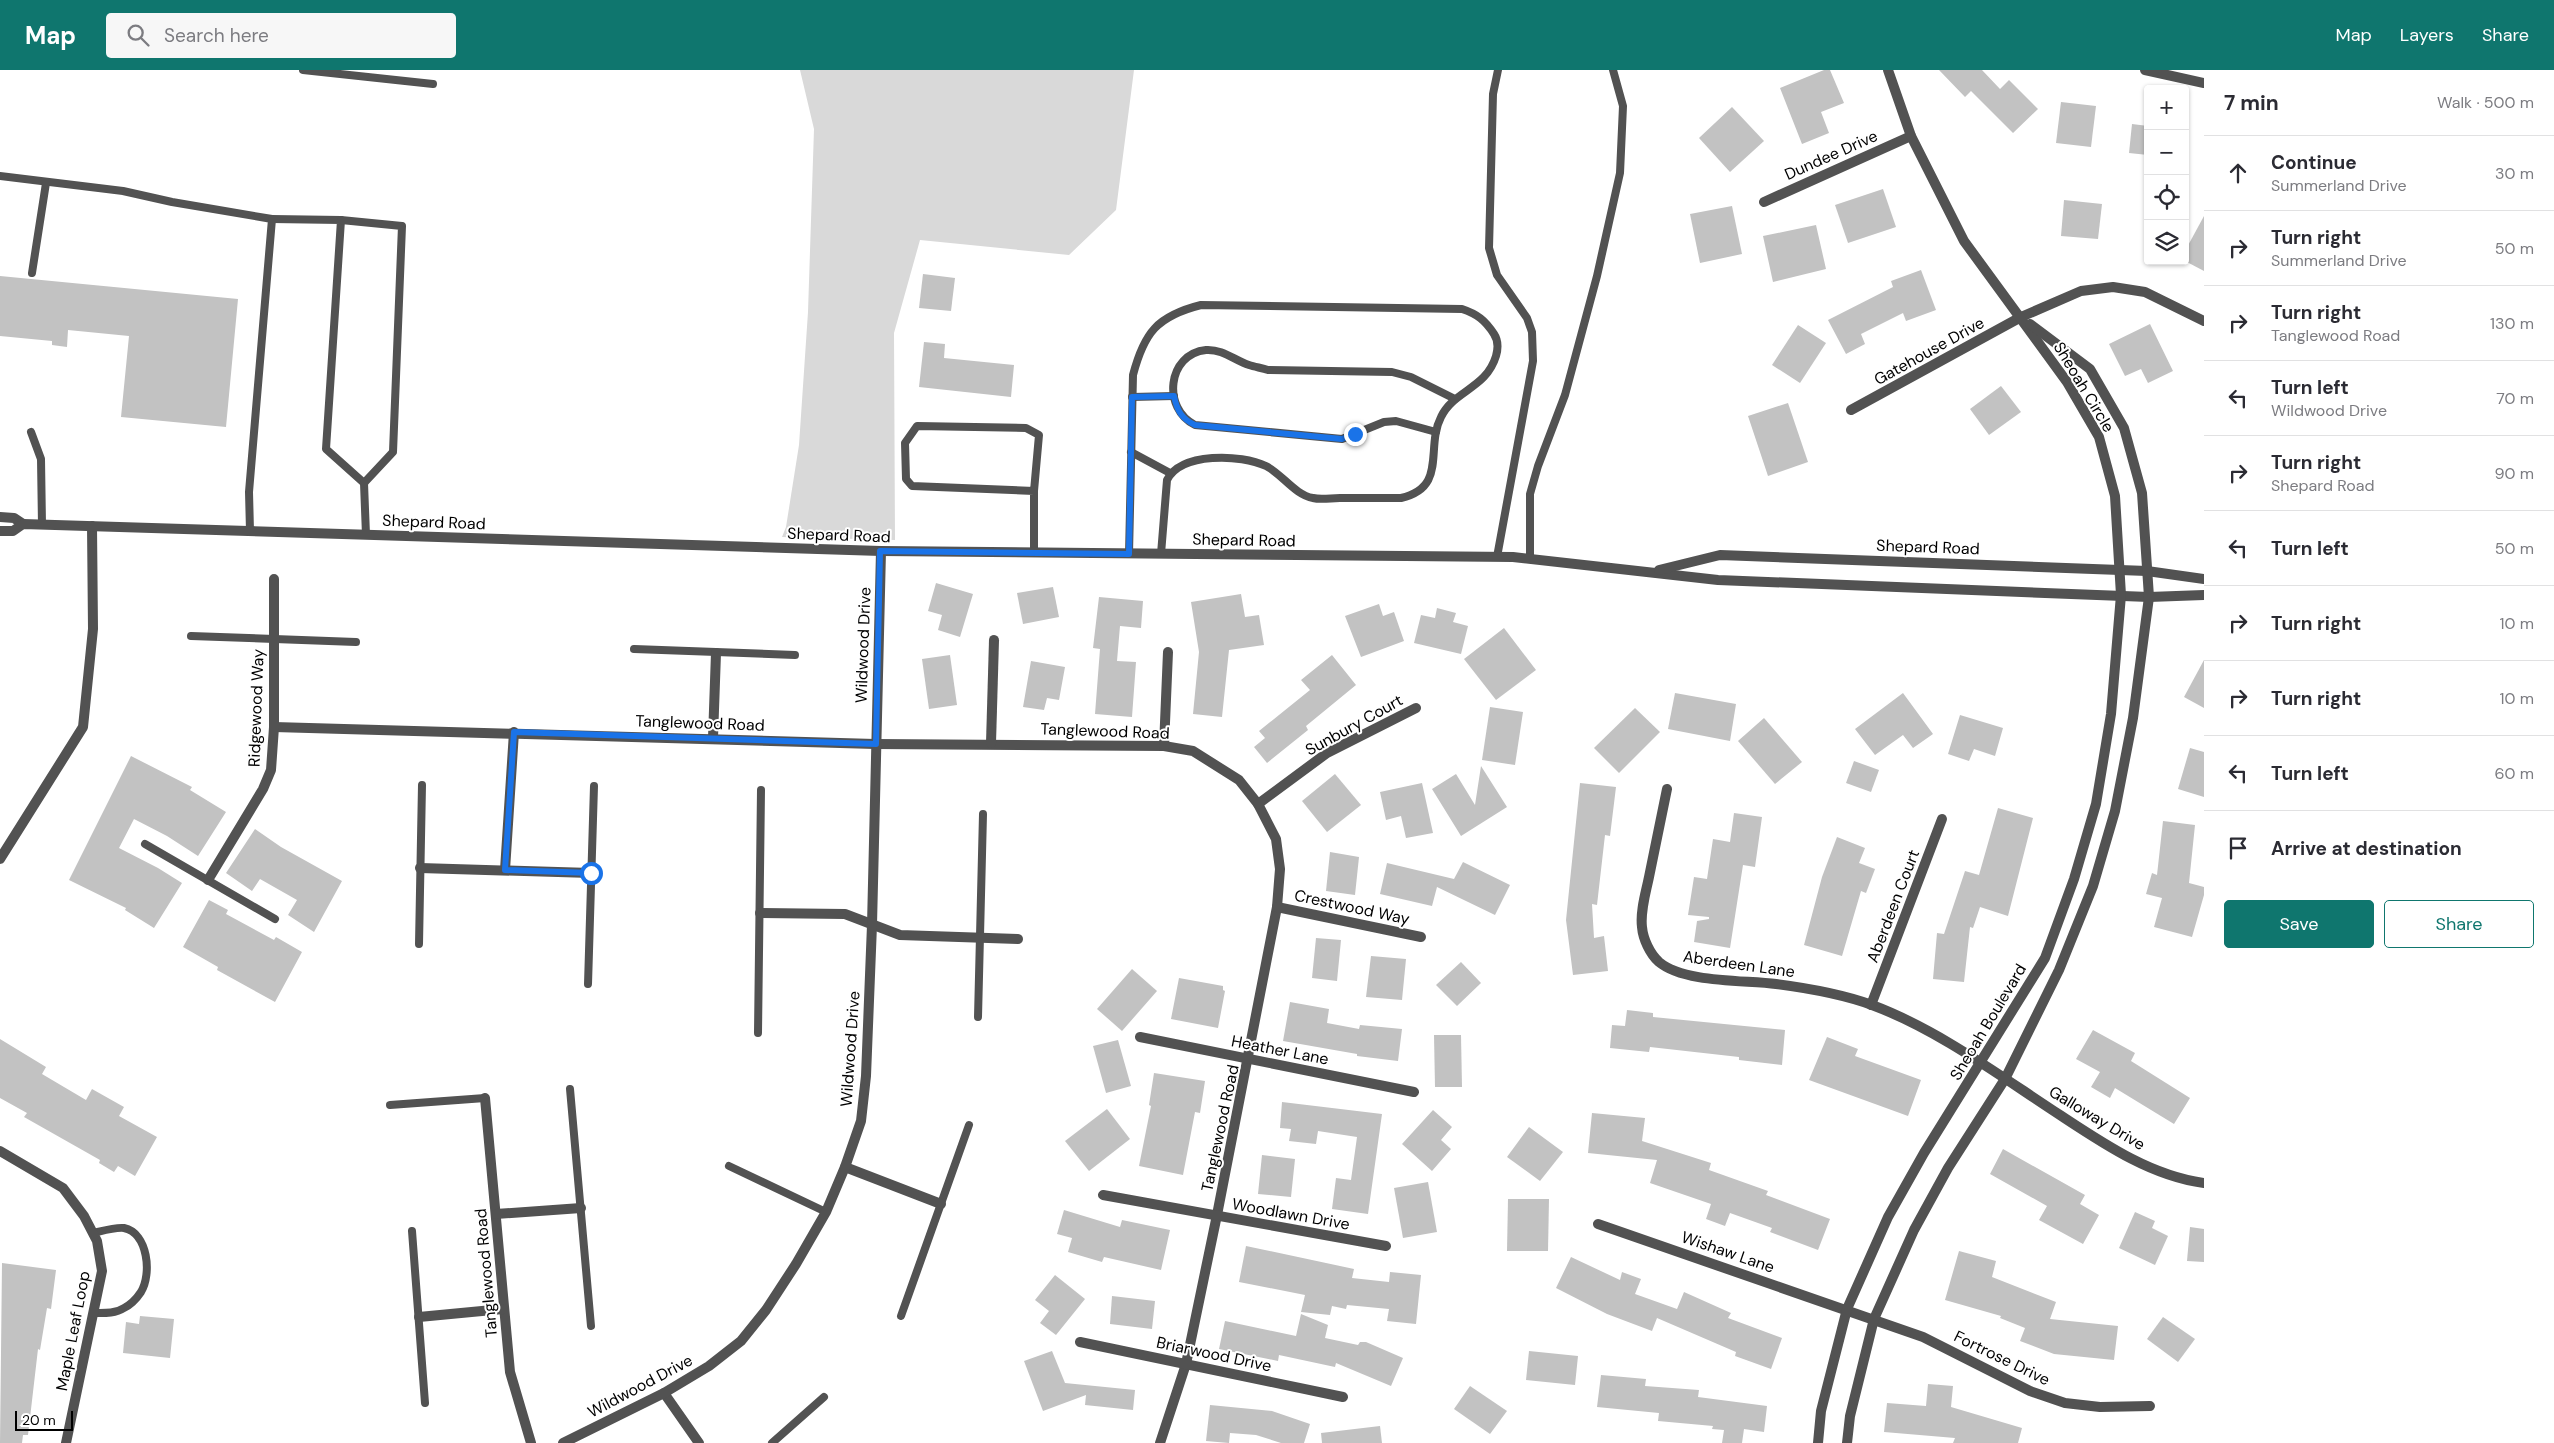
<!DOCTYPE html>
<html lang="en">
<head>
<meta charset="utf-8">
<style>
	:root { --surface:#fff; --page:#f7f7f7; --text:#2b2b33; --muted:#7c7c81; --line:#e1e1e2; --accent:#0f766e }
	body { margin:0; font-family:"DM Sans",sans-serif; background:var(--page); color:var(--text) }
	.controls { position:absolute; right:15px; top:15px; display:grid; overflow:hidden; border-radius:5px; box-shadow:0 1px 4px #0004 }
	.controls button { width:45px; height:45px; display:grid; place-items:center; padding:0; border:0; border-bottom:1px solid var(--line); background:var(--surface); color:var(--text); font:25px sans-serif }
	.scale { position:absolute; left:15px; bottom:12px; width:58px; box-sizing:border-box; padding-left:5px; border:2px solid #000; border-top:0; font-size:14px; line-height:18px; white-space:nowrap; color:#000; -webkit-text-stroke:4px #fff; paint-order:stroke }
	.stop { position:absolute; width:15px; height:15px; margin:-11px; border:4px solid #1a73e8; border-radius:50%; background:#fff }
	.stop.end { background:#1a73e8; border-color:#fff; box-shadow:0 1px 5px #0008 }
	.list { margin:0; padding:0; list-style:none }
	h2 { display:flex; justify-content:space-between; align-items:center; height:65px; margin:0; padding:0 20px; font-size:21px }
	h2 small { font-size:16px; font-weight:400; color:var(--muted) }
	.list li { display:grid; grid-template-columns:32px 1fr auto; gap:15px; align-items:center; box-sizing:border-box; height:75px; padding:0 20px; border-top:1px solid var(--line) }
	.list b { display:block; font-size:19px; white-space:nowrap }
	.list p { margin:0; font-size:16px; white-space:nowrap; color:var(--muted) }
	.list em { font-size:16px; font-style:normal; color:var(--muted) }
	.actions { display:flex; gap:10px; padding:15px 20px }
	.actions a { flex:1; padding:11px 0; border:1px solid var(--accent); border-radius:5px; text-align:center; font-size:18px; color:var(--accent) }
	.actions .main { background:var(--accent); color:#fff }
	.icon { flex:none; width:28px; height:28px; fill:none; stroke:currentColor; stroke-width:2; stroke-linecap:round; stroke-linejoin:round }
	.map { position:relative; flex:none; width:2204px; height:1373px; overflow:hidden }
	header { display:flex; align-items:center; gap:30px; box-sizing:border-box; height:70px; padding:0 25px; background:var(--accent); color:#fff }
	header strong { font-size:24px }
	nav { display:flex; gap:28px; margin-inline-start:auto; font-size:18px }
	.search { width:350px; height:45px; background:var(--page); display:flex; align-items:center; gap:12px; box-sizing:border-box; padding:0 18px; border-radius:5px; color:var(--muted); font-size:19px }
	main { display:flex }
	aside { flex:1; background:var(--surface) }
	.map>svg:first-child { display:block }
</style>
</head>
<body>
<header>
<strong>Map</strong>
<div class="search"><svg class="icon" aria-label="search" viewBox="0 0 24 24"><circle cx="10" cy="10" r="6"/><path d="M15 15l6 6"/></svg>Search here</div>
<nav><a>Map</a><a>Layers</a><a>Share</a></nav>
</header>
<main>
<div class="map">
<svg width="2204" height="1373" viewBox="0 0 2204 1373">
	<rect width="100%" height="100%" fill="#fff"/>
	<polygon fill="#d9d9d9" points="800,0 1134,0 1116,140 1069,185 920,170 894,263 895,470 782,467 786,457 799,375 808,242 814,59"/>
	<g fill="#c2c2c2">
		<polygon points="1824,0 1830,0 1844,33 1821,42 1829,63 1802,74 1780,18"/>
		<polygon points="1939,0 1982,0 2000,19 2009,10 2038,39 2013,63 1971,21 1965,27"/>
		<polygon points="2061,32 2096,36 2091,77 2056,73"/>
		<polygon points="1732,37 1764,71 1730,102 1699,68"/>
		<polygon points="2132,54 2148,56 2148,85 2129,83"/>
		<polygon points="1883,119 1896,157 1848,173 1835,135"/>
		<polygon points="2064,130 2102,134 2098,169 2061,166"/>
		<polygon points="1732,136 1742,184 1700,193 1690,144"/>
		<polygon points="2204,146 2204,201 2185,191 2185,181"/>
		<polygon points="1816,155 1826,199 1773,212 1763,166"/>
		<polygon points="1921,200 1936,240 1906,251 1903,243 1861,264 1865,274 1846,284 1828,250 1893,217 1891,211"/>
		<polygon points="923,204 955,208 951,241 919,238"/>
		<polygon points="0,206 238,229 226,357 121,347 129,266 68,260 67,277 52,275 52,271 0,266"/>
		<polygon points="2150,254 2173,301 2148,313 2141,299 2125,306 2109,274"/>
		<polygon points="1798,255 1826,273 1800,313 1772,295"/>
		<polygon points="924,272 945,274 944,288 1014,295 1011,327 919,317"/>
		<polygon points="2001,316 2021,342 1989,365 1970,339"/>
		<polygon points="1788,333 1808,392 1768,406 1748,346"/>
		<polygon points="936,513 973,524 960,567 938,560 942,545 928,541"/>
		<polygon points="1053,517 1059,547 1023,554 1017,523"/>
		<polygon points="1241,524 1245,547 1259,545 1264,575 1229,580 1222,647 1193,644 1199,582 1191,532"/>
		<polygon points="1099,527 1143,531 1141,558 1120,556 1117,591 1136,592 1132,647 1095,644 1100,579 1093,578"/>
		<polygon points="1379,534 1383,546 1394,542 1404,571 1361,587 1345,546"/>
		<polygon points="1437,538 1456,543 1453,552 1468,556 1461,584 1414,573 1421,545 1435,548"/>
		<polygon points="1504,558 1536,600 1496,630 1464,589"/>
		<polygon points="950,585 957,635 929,639 922,589"/>
		<polygon points="1332,585 1356,615 1306,656 1308,660 1267,693 1254,677 1265,668 1259,661 1310,620 1301,610"/>
		<polygon points="2204,590 2204,638 2184,627"/>
		<polygon points="1031,591 1065,597 1059,630 1047,628 1044,640 1023,637"/>
		<polygon points="1675,623 1736,634 1730,671 1668,659"/>
		<polygon points="1903,623 1933,664 1913,678 1903,665 1875,685 1855,659"/>
		<polygon points="1490,637 1523,642 1515,695 1482,690"/>
		<polygon points="1635,638 1660,662 1619,703 1594,678"/>
		<polygon points="1960,645 2003,658 1995,686 1974,679 1969,691 1948,684"/>
		<polygon points="1764,648 1802,692 1775,714 1738,671"/>
		<polygon points="2190,678 2204,682 2204,727 2178,719"/>
		<polygon points="131,686 192,717 190,720 226,742 198,786 167,766 134,749 119,778 158,798 182,813 154,858 125,840 126,838 69,810"/>
		<polygon points="1854,691 1879,700 1871,722 1846,713"/>
		<polygon points="1481,696 1507,737 1461,766 1432,719 1456,704 1475,735"/>
		<polygon points="1335,704 1361,735 1327,762 1302,731"/>
		<polygon points="1422,713 1433,763 1406,768 1401,746 1386,750 1380,722"/>
		<polygon points="1580,713 1616,717 1610,766 1605,765 1597,835 1592,834 1594,868 1604,866 1608,901 1573,905 1566,850"/>
		<polygon points="1998,738 2033,748 2008,846 1980,837 1973,858 1970,857 1964,912 1933,909 1937,863 1944,864 1965,801 1979,805"/>
		<polygon points="1734,743 1762,747 1755,797 1743,795 1730,878 1694,872 1697,851 1709,849 1709,847 1688,845 1694,807 1707,809 1713,769 1730,772"/>
		<polygon points="2163,751 2195,755 2189,813 2204,817 2204,825 2192,867 2154,857 2162,828 2146,824 2152,803 2157,805"/>
		<polygon points="255,759 281,777 342,811 314,862 288,845 297,830 260,809 252,821 226,803"/>
		<polygon points="1837,767 1865,778 1859,793 1875,799 1866,823 1861,821 1842,886 1804,875 1822,807"/>
		<polygon points="1330,782 1359,787 1355,825 1326,821"/>
		<polygon points="1463,792 1510,815 1495,845 1437,817 1432,836 1380,824 1387,793 1454,809"/>
		<polygon points="209,830 228,840 226,844 274,870 276,867 302,882 275,932 217,900 218,897 183,877"/>
		<polygon points="1316,868 1341,870 1337,911 1312,908"/>
		<polygon points="1371,886 1406,889 1402,930 1366,927"/>
		<polygon points="1461,892 1481,913 1457,936 1436,915"/>
		<polygon points="1132,899 1157,921 1122,961 1097,939"/>
		<polygon points="1179,908 1223,916 1223,920 1225,921 1218,958 1171,949"/>
		<polygon points="1290,932 1329,939 1327,953 1359,959 1360,955 1402,959 1398,991 1357,986 1357,984 1283,971"/>
		<polygon points="1627,940 1653,943 1653,947 1785,960 1782,995 1739,990 1739,987 1650,977 1649,982 1610,978 1612,955 1625,956"/>
		<polygon points="2093,960 2135,983 2131,991 2190,1028 2174,1054 2115,1018 2110,1028 2091,1017 2100,1002 2076,989"/>
		<polygon points="1434,965 1461,965 1462,1017 1435,1017"/>
		<polygon points="1827,967 1858,979 1855,986 1921,1010 1908,1046 1809,1010"/>
		<polygon points="0,969 46,997 42,1004 86,1030 92,1019 124,1037 119,1046 157,1067 135,1106 118,1096 114,1102 99,1093 100,1090 24,1047 27,1043 0,1028"/>
		<polygon points="1118,970 1131,1016 1106,1023 1093,976"/>
		<polygon points="1154,1003 1205,1011 1200,1043 1195,1042 1183,1105 1139,1096 1151,1036 1149,1035"/>
		<polygon points="1282,1032 1382,1044 1368,1144 1332,1139 1336,1108 1351,1110 1357,1067 1318,1061 1316,1074 1289,1071 1291,1059 1280,1058"/>
		<polygon points="1107,1039 1130,1069 1089,1101 1065,1071"/>
		<polygon points="1433,1040 1452,1057 1441,1070 1451,1079 1432,1101 1402,1074"/>
		<polygon points="1592,1043 1645,1048 1642,1071 1711,1093 1709,1100 1768,1121 1766,1125 1830,1149 1818,1180 1770,1162 1772,1158 1730,1143 1725,1156 1706,1149 1711,1134 1650,1113 1657,1090 1588,1083"/>
		<polygon points="1529,1057 1563,1082 1540,1111 1507,1087"/>
		<polygon points="2003,1079 2085,1125 2080,1134 2099,1145 2083,1174 2039,1150 2047,1136 1990,1104"/>
		<polygon points="1262,1085 1295,1089 1291,1127 1258,1124"/>
		<polygon points="1428,1112 1437,1162 1403,1168 1394,1118"/>
		<polygon points="1508,1129 1549,1129 1548,1181 1507,1181"/>
		<polygon points="1064,1140 1120,1157 1122,1150 1170,1160 1161,1200 1104,1187 1102,1192 1068,1182 1072,1168 1057,1164"/>
		<polygon points="2135,1142 2155,1151 2152,1158 2168,1166 2155,1195 2119,1178"/>
		<polygon points="2190,1157 2204,1159 2204,1192 2187,1191"/>
		<polygon points="1246,1176 1354,1199 1352,1208 1389,1212 1390,1202 1421,1205 1416,1254 1387,1251 1389,1239 1347,1235 1346,1239 1332,1236 1330,1245 1301,1242 1305,1225 1239,1212"/>
		<polygon points="1959,1181 1996,1191 1992,1207 2056,1232 2050,1249 2118,1256 2114,1290 2054,1284 2020,1271 2025,1258 2000,1248 2001,1246 1945,1230"/>
		<polygon points="1571,1187 1620,1210 1622,1202 1641,1209 1635,1224 1677,1239 1684,1222 1731,1243 1728,1248 1782,1268 1771,1299 1735,1286 1736,1282 1657,1248 1652,1261 1607,1244 1556,1218"/>
		<polygon points="2,1193 56,1200 51,1239 47,1238 40,1280 38,1279 28,1365 23,1365 22,1373 0,1373"/>
		<polygon points="1055,1205 1085,1229 1056,1265 1040,1253 1049,1241 1035,1230"/>
		<polygon points="1112,1226 1155,1231 1152,1259 1110,1254"/>
		<polygon points="1301,1244 1328,1255 1325,1268 1358,1275 1360,1272 1366,1272 1403,1288 1391,1316 1336,1293 1335,1297 1279,1285 1278,1291 1219,1279 1225,1251 1296,1266"/>
		<polygon points="140,1246 174,1249 170,1288 123,1283 126,1252 139,1254"/>
		<polygon points="2163,1247 2195,1269 2178,1292 2147,1269"/>
		<polygon points="1052,1281 1065,1313 1135,1320 1133,1340 1085,1335 1086,1325 1043,1341 1024,1291"/>
		<polygon points="1529,1281 1578,1286 1575,1315 1526,1310"/>
		<polygon points="1601,1305 1646,1309 1645,1316 1699,1320 1698,1327 1767,1336 1764,1362 1744,1359 1742,1373 1722,1373 1724,1360 1712,1359 1713,1356 1658,1351 1659,1343 1597,1337"/>
		<polygon points="1928,1314 1953,1316 1951,1337 2022,1358 2018,1373 1953,1373 1955,1368 1884,1362 1887,1333 1926,1336"/>
		<polygon points="1470,1316 1507,1341 1490,1364 1454,1339"/>
		<polygon points="1210,1335 1272,1341 1310,1354 1304,1373 1281,1373 1256,1365 1230,1363 1229,1373 1206,1371"/>
		<polygon points="1380,1356 1382,1373 1322,1373 1321,1363"/>
	</g>
	<g fill="none" stroke-linecap="round" stroke-linejoin="round">
		<g stroke="#525252" stroke-width="8">
			<polyline points="303,0 433,14"/>
			<polyline points="0,106 123,121 172,132 272,149 249,422 250,461"/>
			<polyline points="272,149 341,150 326,379 364,413 366,465"/>
			<polyline points="341,150 402,156 393,382 364,413"/>
			<polyline points="32,203 46,113"/>
			<polyline points="1132,327 1174,326"/>
			<polyline points="31,362 41,389 42,455"/>
			<path d="M1436,362L1396,351L1384,352L1342,369L1195,355C1162,339 1167,284 1206,280C1223,279 1234,290 1249,295C1255,297 1262,298 1268,300L1392,302L1411,307L1455,329"/>
			<polyline points="1131,382 1170,403"/>
			<polyline points="1034,483 1034,421 1039,365 1026,358 917,356 905,373 906,409 912,416 1034,421"/>
			<path d="M1129,484L1133,305C1144,263 1157,246 1201,235L1462,239C1477,244 1485,250 1494,264C1498,270 1498,279 1496,286C1486,319 1454,320 1441,347C1425,378 1448,417 1401,428C1381,428 1360,428 1340,428C1331,428 1321,430 1313,428C1295,425 1282,404 1266,396C1241,384 1181,382 1167,410L1161,484"/>
			<polyline points="1497,487 1533,291 1532,262 1527,248 1497,205 1489,178 1493,24 1498,0"/>
			<polyline points="1530,489 1530,424 1538,396 1565,325 1597,206 1620,103 1623,36 1613,0"/>
			<polyline points="191,566 356,572"/>
			<polyline points="634,579 795,585"/>
			<polyline points="145,774 275,849"/>
			<polyline points="419,874 422,715"/>
			<polyline points="588,914 594,716"/>
			<polyline points="978,947 983,744"/>
			<polyline points="758,963 761,720"/>
			<polyline points="570,1019 591,1256"/>
			<polyline points="390,1035 485,1028"/>
			<polyline points="729,1096 826,1142"/>
			<polyline points="412,1161 425,1333"/>
			<path d="M93,1163C102,1161 115,1157 124,1158C148,1163 152,1204 141,1222C137,1228 130,1235 124,1238C115,1244 103,1243 93,1243"/>
			<polyline points="901,1246 969,1055"/>
			<polyline points="772,1373 824,1327"/>
		</g>
		<g stroke="#525252" stroke-width="10">
			<polyline points="2145,0 2204,13"/>
			<polyline points="1764,132 1911,66"/>
			<polyline points="1851,340 2021,247 2081,221 2113,217 2145,222 2204,251"/>
			<polyline points="274,657 875,674 1164,676 1193,681 1239,710 1258,734 1276,769 1280,799 1277,837 1217,1145 1186,1294 1160,1373"/>
			<polyline points="713,668 716,583"/>
			<polyline points="991,673 994,570"/>
			<polyline points="1164,676 1168,582"/>
			<path d="M1667,719C1661,748 1655,777 1649,807C1646,822 1640,841 1642,857C1643,869 1650,884 1659,892C1684,913 1744,910 1776,914C1807,918 1842,924 1872,935C1939,960 2000,1006 2060,1045C2104,1074 2151,1106 2204,1113"/>
			<polyline points="1258,734 1327,683 1416,638"/>
			<polyline points="0,789 83,657 93,559 92,456"/>
			<polyline points="420,798 591,803"/>
			<polyline points="505,800 514,662"/>
			<polyline points="208,810 263,719 271,700 274,657 274,509"/>
			<polyline points="1277,837 1421,867"/>
			<polyline points="760,843 845,844 900,865 1018,869"/>
			<polyline points="1871,935 1942,749"/>
			<polyline points="1140,967 1414,1022"/>
			<polyline points="485,1028 510,1302 531,1373"/>
			<polyline points="0,1081 63,1118 84,1146 97,1171 102,1201 66,1373"/>
			<polyline points="845,1097 941,1134"/>
			<polyline points="1103,1125 1386,1176"/>
			<polyline points="496,1144 581,1138"/>
			<polyline points="1598,1154 1923,1267 2030,1321 2065,1333 2100,1337 2150,1336"/>
			<polyline points="419,1247 503,1239"/>
			<polyline points="1080,1272 1343,1327"/>
			<polyline points="664,1323 699,1373"/>
			<polyline points="563,1373 664,1323 709,1296 741,1271 766,1240 796,1194 826,1142 845,1097 861,1051 866,1006 872,855 881,481"/>
		</g>
		<g stroke="#525252" stroke-width="10">
			<polyline points="0,447 14,448 23,454"/>
			<polyline points="0,461 13,461 23,454 881,481 1513,487 1718,510 2149,527 2204,525"/>
			<polyline points="1659,500 1720,485 2147,501 2204,509"/>
			<polyline points="1818,1373 1821,1341 1847,1239 1888,1147 1924,1083 2045,888 2074,809 2096,734 2111,644 2121,525 2115,426 2099,367 2067,312 1964,171 1911,66 1888,0"/>
			<polyline points="1847,1373 1850,1346 1874,1249 1914,1160 1948,1098 2005,1009 2059,900 2093,816 2115,741 2133,648 2149,527 2142,423 2124,358 2090,299 2030,254"/>
		</g>
	</g>
	<g fill="none" stroke-linecap="round" stroke-linejoin="round">
		<path stroke="#1a73e8" stroke-width="6" d="M591,803L505,800L514,662L876,674L880,481L1129,484L1132,327L1174,326C1177,341 1182,349 1195,355L1342,369L1355,364"/>
	</g>
	<g text-anchor="middle" dominant-baseline="central" stroke-width="4" stroke-linejoin="round" paint-order="stroke">
		<g font-size="16" fill="#000" stroke="#fff">
			<text transform="translate(1831 85) rotate(-24)">Dundee Drive</text>
			<text transform="translate(1929 281) rotate(-29)">Gatehouse Drive</text>
			<text transform="translate(2084 317) rotate(59)">Sheoah Circle</text>
			<text transform="translate(434 452) rotate(2)">Shepard Road</text>
			<text transform="translate(839 465) rotate(2)">Shepard Road</text>
			<text transform="translate(1244 470) rotate(1)">Shepard Road</text>
			<text transform="translate(1928 477) rotate(2)">Shepard Road</text>
			<text transform="translate(863 575) rotate(-88)">Wildwood Drive</text>
			<text transform="translate(256 638) rotate(-88)">Ridgewood Way</text>
			<text transform="translate(700 653) rotate(2)">Tanglewood Road</text>
			<text transform="translate(1354 655) rotate(-29)">Sunbury Court</text>
			<text transform="translate(1105 661) rotate(2)">Tanglewood Road</text>
			<text transform="translate(1893 836) rotate(-69)">Aberdeen Court</text>
			<text transform="translate(1352 837) rotate(12)">Crestwood Way</text>
			<text transform="translate(1739 894) rotate(8)">Aberdeen Lane</text>
			<text transform="translate(1988 952) rotate(-59)">Sheoah Boulevard</text>
			<text transform="translate(850 979) rotate(-86)">Wildwood Drive</text>
			<text transform="translate(1280 980) rotate(11)">Heather Lane</text>
			<text transform="translate(2097 1048) rotate(31)">Galloway Drive</text>
			<text transform="translate(1220 1058) rotate(-78)">Tanglewood Road</text>
			<text transform="translate(1291 1144) rotate(10)">Woodlawn Drive</text>
			<text transform="translate(1728 1182) rotate(19)">Wishaw Lane</text>
			<text transform="translate(486 1203) rotate(-95)">Tanglewood Road</text>
			<text transform="translate(73 1261) rotate(-79)">Maple Leaf Loop</text>
			<text transform="translate(1214 1284) rotate(12)">Briarwood Drive</text>
			<text transform="translate(2002 1288) rotate(26)">Fortrose Drive</text>
			<text transform="translate(640 1316) rotate(-28)">Wildwood Drive</text>
		</g>
	</g>
</svg>
<div class="controls">
<button>+</button>
<button>−</button>
<button><svg class="icon" aria-label="locate" viewBox="0 0 24 24"><circle cx="12" cy="12" r="6"/><path d="M12 2v4M12 18v4M2 12h4M18 12h4"/></svg></button>
<button><svg class="icon" aria-label="layers" viewBox="0 0 24 24"><path d="M12 4l9 5-9 5-9-5zM3 14l9 5 9-5"/></svg></button>
</div>
<div class="scale">20 m</div>
<div class="stop" style="left:591px;top:803px"></div>
<div class="stop end" style="left:1355px;top:364px"></div>
</div>
<aside>
<h2>7 min<small>Walk · 500 m</small></h2>
<ul class="list">
<li><svg class="icon" aria-label="ahead" viewBox="0 0 24 24"><path d="M12 20V5M6 11l6-6 6 6"/></svg><div><b>Continue</b><p>Summerland Drive</p></div><em>30 m</em></li>
<li><svg class="icon" aria-label="right" viewBox="0 0 24 24"><path d="M7 20v-9h11M14 6l5 5-5 5"/></svg><div><b>Turn right</b><p>Summerland Drive</p></div><em>50 m</em></li>
<li><svg class="icon" aria-label="right" viewBox="0 0 24 24"><path d="M7 20v-9h11M14 6l5 5-5 5"/></svg><div><b>Turn right</b><p>Tanglewood Road</p></div><em>130 m</em></li>
<li><svg class="icon" aria-label="left" viewBox="0 0 24 24"><path d="M17 20v-9H6M10 6l-5 5 5 5"/></svg><div><b>Turn left</b><p>Wildwood Drive</p></div><em>70 m</em></li>
<li><svg class="icon" aria-label="right" viewBox="0 0 24 24"><path d="M7 20v-9h11M14 6l5 5-5 5"/></svg><div><b>Turn right</b><p>Shepard Road</p></div><em>90 m</em></li>
<li><svg class="icon" aria-label="left" viewBox="0 0 24 24"><path d="M17 20v-9H6M10 6l-5 5 5 5"/></svg><div><b>Turn left</b></div><em>50 m</em></li>
<li><svg class="icon" aria-label="right" viewBox="0 0 24 24"><path d="M7 20v-9h11M14 6l5 5-5 5"/></svg><div><b>Turn right</b></div><em>10 m</em></li>
<li><svg class="icon" aria-label="right" viewBox="0 0 24 24"><path d="M7 20v-9h11M14 6l5 5-5 5"/></svg><div><b>Turn right</b></div><em>10 m</em></li>
<li><svg class="icon" aria-label="left" viewBox="0 0 24 24"><path d="M17 20v-9H6M10 6l-5 5 5 5"/></svg><div><b>Turn left</b></div><em>60 m</em></li>
<li><svg class="icon" aria-label="arrive" viewBox="0 0 24 24"><path d="M6 21V4h12l-3 4 3 4H6"/></svg><div><b>Arrive at destination</b></div></li>
</ul>
<div class="actions"><a class="main">Save</a><a>Share</a></div>
</aside>
</main>
</body>
</html>
